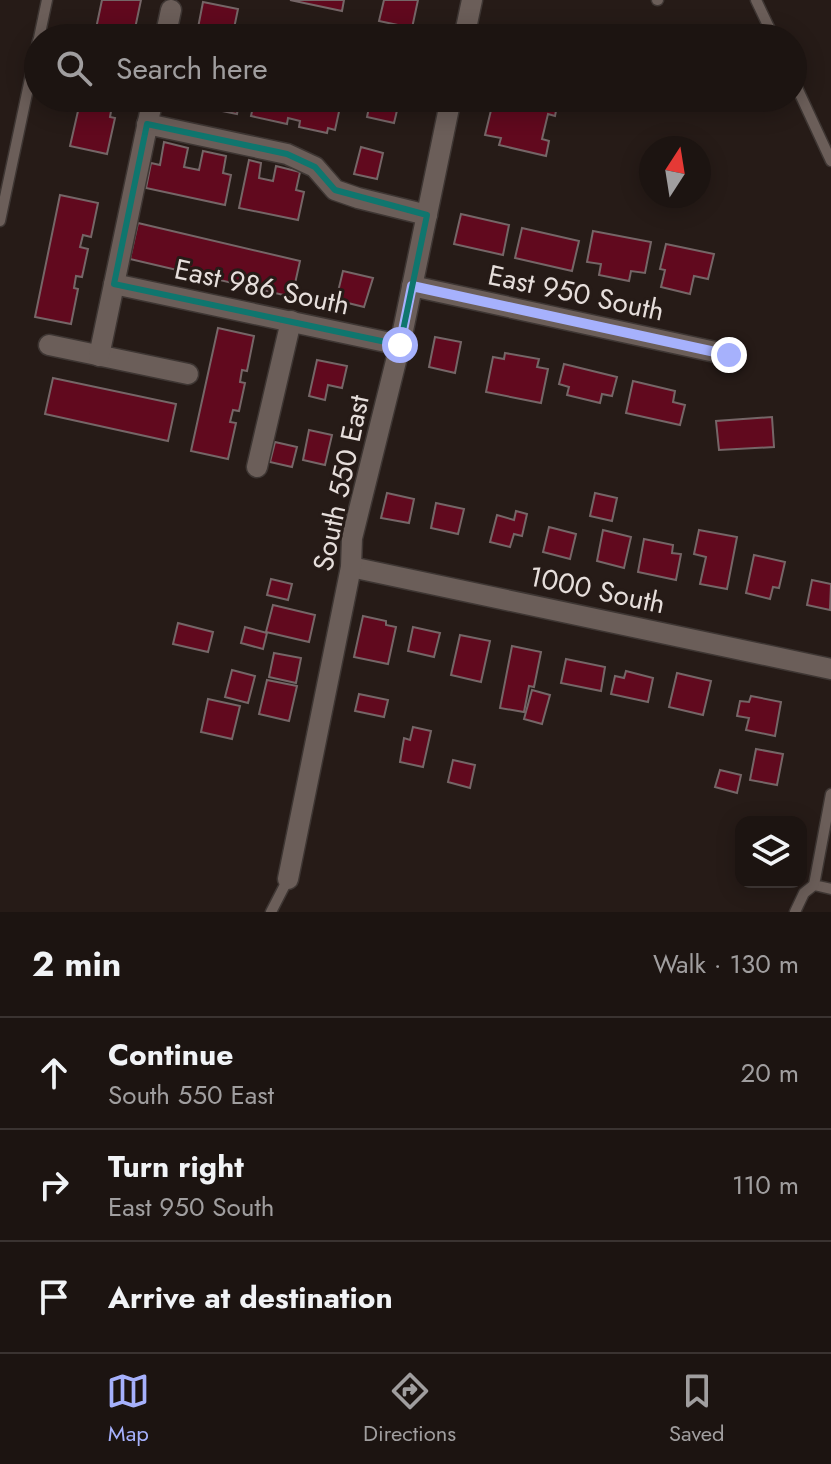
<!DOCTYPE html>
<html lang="en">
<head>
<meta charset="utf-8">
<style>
	:root { --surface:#1c1411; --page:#251d1a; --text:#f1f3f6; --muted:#a09e9f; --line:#3a3331; --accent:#a6b1fc }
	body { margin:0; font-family:Jost,sans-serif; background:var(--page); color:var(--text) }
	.controls { position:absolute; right:24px; bottom:24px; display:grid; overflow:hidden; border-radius:16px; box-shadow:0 4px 20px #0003 }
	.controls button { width:72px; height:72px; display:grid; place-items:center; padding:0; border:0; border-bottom:2px solid var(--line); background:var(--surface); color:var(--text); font:40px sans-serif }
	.compass { position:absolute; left:639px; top:136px; width:72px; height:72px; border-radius:50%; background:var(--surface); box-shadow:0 4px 20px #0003; rotate:12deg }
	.stop { position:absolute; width:24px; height:24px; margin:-18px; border:6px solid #a6b1fc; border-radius:50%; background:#fff }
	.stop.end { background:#a6b1fc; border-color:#fff; box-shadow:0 2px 8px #0008 }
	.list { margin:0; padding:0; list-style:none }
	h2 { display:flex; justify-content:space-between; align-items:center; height:104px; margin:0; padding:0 32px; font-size:34px }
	h2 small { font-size:26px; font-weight:400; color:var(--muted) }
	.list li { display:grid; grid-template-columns:52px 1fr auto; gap:24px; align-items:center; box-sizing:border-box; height:112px; padding:0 32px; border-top:2px solid var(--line) }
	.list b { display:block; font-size:30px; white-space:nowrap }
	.list p { margin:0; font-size:26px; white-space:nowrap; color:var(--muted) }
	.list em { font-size:26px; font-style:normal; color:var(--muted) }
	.icon { flex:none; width:44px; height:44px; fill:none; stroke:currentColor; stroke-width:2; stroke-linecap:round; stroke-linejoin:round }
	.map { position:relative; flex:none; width:831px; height:912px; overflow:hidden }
	.search { position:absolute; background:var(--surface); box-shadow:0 4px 20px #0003; left:24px; right:24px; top:24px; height:88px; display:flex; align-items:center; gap:20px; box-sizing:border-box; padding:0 28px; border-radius:44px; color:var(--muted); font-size:30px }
	.sheet { height:440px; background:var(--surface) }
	nav { display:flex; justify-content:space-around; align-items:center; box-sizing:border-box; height:112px; border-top:2px solid var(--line); background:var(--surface); font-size:22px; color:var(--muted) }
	nav a { display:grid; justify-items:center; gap:4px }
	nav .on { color:var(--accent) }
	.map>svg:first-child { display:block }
</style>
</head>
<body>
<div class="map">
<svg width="831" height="912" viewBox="0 0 831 912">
	<rect width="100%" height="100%" fill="#261b17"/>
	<g fill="#61091e" stroke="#756667" stroke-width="2">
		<polygon points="102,0 141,0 133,38 94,38"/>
		<polygon points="290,0 344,0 342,11"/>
		<polygon points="384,0 418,0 412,28 379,21"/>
		<polygon points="203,2 238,9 232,38 196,38"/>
		<polygon points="510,28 538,34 537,38 508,38"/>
		<polygon points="81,98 120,98 118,107 112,106 110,117 115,118 107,154 70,146"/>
		<polygon points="175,98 240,98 237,114 222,111 224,104 212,102 210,107 175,100"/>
		<polygon points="255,98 342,98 335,130 328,128 327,133 299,127 300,121 288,118 287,124 251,116"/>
		<polygon points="371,98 400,98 394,123 367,117"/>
		<polygon points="494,98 544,98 558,101 555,116 548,114 542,139 549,141 546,156 499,145 501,138 485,135"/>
		<polygon points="164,142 188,148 184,167 199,170 203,151 226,156 223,173 231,175 225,205 146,188 151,163 160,165"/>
		<polygon points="361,147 383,153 377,179 354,174"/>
		<polygon points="249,160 261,163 259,178 273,181 276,166 300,172 296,190 304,192 298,220 239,208"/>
		<polygon points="60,195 98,203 91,237 83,235 80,247 88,249 82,277 76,276 74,288 78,289 71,324 35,317"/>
		<polygon points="461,214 509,225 503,255 454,244"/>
		<polygon points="138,223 300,261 292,297 130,259"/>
		<polygon points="522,228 579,241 572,271 515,258"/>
		<polygon points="593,231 651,242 645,273 631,271 629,281 599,275 601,264 587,262"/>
		<polygon points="666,244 714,254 708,279 694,276 690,294 661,287 665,270 660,269"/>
		<polygon points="343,271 373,278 364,307 336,300"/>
		<polygon points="218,328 254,336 247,371 242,370 240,382 245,383 239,411 233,410 230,422 236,423 228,459 191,451"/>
		<polygon points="435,337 461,342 455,373 429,367"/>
		<polygon points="505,353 539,359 537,367 548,369 541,403 486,392 493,357 504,359"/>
		<polygon points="317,360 347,366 342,388 328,385 325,400 309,396"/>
		<polygon points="564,364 617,377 612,396 602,394 600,403 567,395 569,387 559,384"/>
		<polygon points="53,378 176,404 168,441 45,414"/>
		<polygon points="633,381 675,391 673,402 685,405 680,425 626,413"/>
		<polygon points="772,417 774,447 719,450 716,421"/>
		<polygon points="309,430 332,435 325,465 303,460"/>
		<polygon points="275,442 297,447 292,467 270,462"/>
		<polygon points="387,493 414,499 409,523 381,518"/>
		<polygon points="595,493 617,498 612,521 590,516"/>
		<polygon points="436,503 464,509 458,534 431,528"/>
		<polygon points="516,511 527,514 522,536 514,534 510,547 490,542 497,515 514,520"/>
		<polygon points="549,527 576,534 570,559 543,552"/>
		<polygon points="603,530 631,537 624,568 597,561"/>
		<polygon points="699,530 737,537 727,589 700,584 706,557 694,554"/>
		<polygon points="644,539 673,545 672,553 681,554 676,580 638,572"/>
		<polygon points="754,555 785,562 779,588 773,587 770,599 746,593"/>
		<polygon points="271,579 292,584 288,600 267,595"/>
		<polygon points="812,580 831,584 830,610 807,605"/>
		<polygon points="273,605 315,615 309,642 266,632"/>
		<polygon points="363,616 386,621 386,625 396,627 388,664 354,657"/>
		<polygon points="178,623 213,632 208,652 173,644"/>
		<polygon points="245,627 267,633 263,649 241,643"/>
		<polygon points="413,627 440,633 434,657 408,651"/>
		<polygon points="460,635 490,641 481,682 451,675"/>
		<polygon points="512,646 541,652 534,687 529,686 524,712 500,708"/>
		<polygon points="274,653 301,658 296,683 269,677"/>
		<polygon points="566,659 605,667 601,691 561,683"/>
		<polygon points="232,670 255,676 248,703 225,697"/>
		<polygon points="626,671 653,678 648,702 611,694 615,676 624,678"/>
		<polygon points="677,673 711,681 703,715 669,707"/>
		<polygon points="267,680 297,686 289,721 259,714"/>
		<polygon points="532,690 550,695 542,724 524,719"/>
		<polygon points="359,694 388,700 384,717 355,711"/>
		<polygon points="751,696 781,702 775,736 746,730 749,718 737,716 740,701 749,702"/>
		<polygon points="208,699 240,706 232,739 201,732"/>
		<polygon points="413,727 431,731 423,767 400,762 404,738 410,740"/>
		<polygon points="756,749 783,754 777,785 750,780"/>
		<polygon points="453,760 475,765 470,788 448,782"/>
		<polygon points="720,770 741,775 737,793 715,787"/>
	</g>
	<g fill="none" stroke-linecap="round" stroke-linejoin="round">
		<defs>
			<g id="service">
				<polyline points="657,0 658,0"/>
				<polyline points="756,0 774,38"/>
				<polyline points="39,38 47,0"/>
				<polyline points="793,79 831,161"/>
				<polyline points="0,221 38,41"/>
				<polyline points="831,794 814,885 831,889"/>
				<polyline points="271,912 288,879"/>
				<polyline points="795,912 804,893 814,885"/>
			</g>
			<g id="minor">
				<polyline points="165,38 171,10"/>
				<polyline points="464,38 472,0"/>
				<polyline points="147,124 287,154 315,167 335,190 358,198 427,215"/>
				<polyline points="114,284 400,345"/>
				<polyline points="412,286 729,355"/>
				<polyline points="49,345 188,374"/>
				<polyline points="99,356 153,98"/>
				<polyline points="257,467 291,321"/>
				<polyline points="351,567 831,669"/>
				<polyline points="288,879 351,567 352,538 400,345 451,98"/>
			</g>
		</defs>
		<use href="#service" stroke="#3e3633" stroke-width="13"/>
		<use href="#minor" stroke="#3e3633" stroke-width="23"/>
		<use href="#service" stroke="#6b5e59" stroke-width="10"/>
		<use href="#minor" stroke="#6b5e59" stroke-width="20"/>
	</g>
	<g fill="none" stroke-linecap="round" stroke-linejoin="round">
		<polyline stroke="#a6b1fc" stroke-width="10" points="400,345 412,286 729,355"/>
	</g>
	<path fill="none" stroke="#0f766e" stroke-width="6" stroke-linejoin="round" d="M147,124L287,154L315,167L335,190L427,215L400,345L114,284Z"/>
	<g text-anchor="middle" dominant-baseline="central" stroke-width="6" stroke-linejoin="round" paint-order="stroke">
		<g font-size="28" fill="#e6dedb" stroke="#261b17">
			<text transform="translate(262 287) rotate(12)">East 986 South</text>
			<text transform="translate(576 293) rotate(12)">East 950 South</text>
			<text transform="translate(341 483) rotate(-78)">South 550 East</text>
			<text transform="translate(597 590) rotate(12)">1000 South</text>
		</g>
	</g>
</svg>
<div class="controls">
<button><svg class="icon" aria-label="layers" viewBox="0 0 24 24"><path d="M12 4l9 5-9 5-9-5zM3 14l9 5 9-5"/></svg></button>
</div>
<svg class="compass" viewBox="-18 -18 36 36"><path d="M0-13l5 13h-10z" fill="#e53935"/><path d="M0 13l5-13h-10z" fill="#a09e9f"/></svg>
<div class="stop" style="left:400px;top:345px"></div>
<div class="stop end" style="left:729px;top:355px"></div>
<div class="search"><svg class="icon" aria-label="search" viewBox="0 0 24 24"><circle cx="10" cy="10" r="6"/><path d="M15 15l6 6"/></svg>Search here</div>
</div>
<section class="sheet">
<h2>2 min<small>Walk · 130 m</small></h2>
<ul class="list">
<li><svg class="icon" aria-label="ahead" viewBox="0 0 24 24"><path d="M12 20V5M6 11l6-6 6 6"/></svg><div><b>Continue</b><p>South 550 East</p></div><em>20 m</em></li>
<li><svg class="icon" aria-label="right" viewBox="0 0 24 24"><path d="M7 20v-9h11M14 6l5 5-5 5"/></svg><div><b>Turn right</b><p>East 950 South</p></div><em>110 m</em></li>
<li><svg class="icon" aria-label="arrive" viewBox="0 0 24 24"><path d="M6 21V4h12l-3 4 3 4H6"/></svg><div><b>Arrive at destination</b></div></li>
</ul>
</section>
<nav>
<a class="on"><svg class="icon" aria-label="map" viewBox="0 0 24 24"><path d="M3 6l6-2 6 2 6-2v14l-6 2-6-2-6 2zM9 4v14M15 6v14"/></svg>Map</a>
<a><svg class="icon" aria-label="directions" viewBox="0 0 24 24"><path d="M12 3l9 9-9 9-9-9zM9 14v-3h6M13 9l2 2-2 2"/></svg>Directions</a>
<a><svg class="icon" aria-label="saved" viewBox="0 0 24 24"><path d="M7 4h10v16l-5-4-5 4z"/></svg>Saved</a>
</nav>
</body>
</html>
